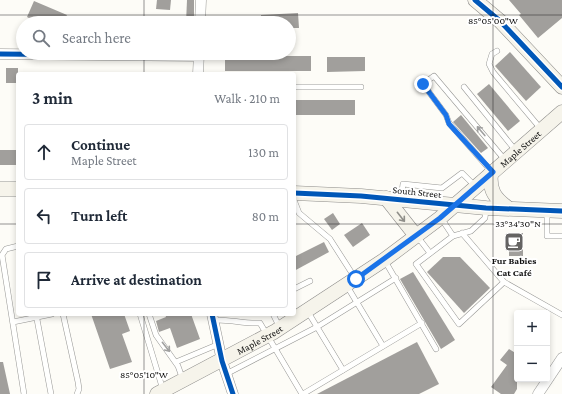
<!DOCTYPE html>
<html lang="en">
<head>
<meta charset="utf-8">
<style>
	:root { --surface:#fff; --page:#f6f6f7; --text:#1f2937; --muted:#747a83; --line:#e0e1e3 }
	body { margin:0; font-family:"Crimson Pro",serif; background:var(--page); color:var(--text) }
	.controls { position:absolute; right:12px; bottom:12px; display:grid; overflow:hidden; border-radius:4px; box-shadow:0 2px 6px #0003 }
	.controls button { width:36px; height:36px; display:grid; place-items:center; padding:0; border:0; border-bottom:1px solid var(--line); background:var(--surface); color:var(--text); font:20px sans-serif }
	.stop { position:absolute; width:12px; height:12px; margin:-9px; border:3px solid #1a73e8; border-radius:50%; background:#fff }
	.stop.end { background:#1a73e8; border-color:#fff; box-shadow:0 1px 4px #0008 }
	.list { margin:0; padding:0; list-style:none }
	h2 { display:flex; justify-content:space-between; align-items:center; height:52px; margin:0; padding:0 16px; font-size:17px }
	h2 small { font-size:13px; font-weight:400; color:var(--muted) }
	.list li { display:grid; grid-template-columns:26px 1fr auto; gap:12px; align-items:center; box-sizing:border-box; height:56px; margin:0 8px 8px; padding:0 8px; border:1px solid var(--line); border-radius:4px }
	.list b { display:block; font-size:15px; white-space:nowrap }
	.list p { margin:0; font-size:13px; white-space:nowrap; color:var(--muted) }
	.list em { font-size:13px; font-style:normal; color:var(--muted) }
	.icon { flex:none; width:22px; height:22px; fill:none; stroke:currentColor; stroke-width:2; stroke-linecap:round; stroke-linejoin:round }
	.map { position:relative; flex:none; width:562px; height:394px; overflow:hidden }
	.search { position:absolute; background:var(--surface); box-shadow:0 2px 6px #0003; left:16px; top:16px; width:280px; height:44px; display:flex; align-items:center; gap:10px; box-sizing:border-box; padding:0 14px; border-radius:22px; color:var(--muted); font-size:15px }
	.panel { position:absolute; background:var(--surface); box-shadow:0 2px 6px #0003; left:16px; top:72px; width:280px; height:244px; border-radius:4px }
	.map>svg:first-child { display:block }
</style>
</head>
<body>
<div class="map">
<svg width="562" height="394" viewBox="0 0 562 394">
	<rect width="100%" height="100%" fill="#fdfcf7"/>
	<g fill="#a19f9c">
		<polygon points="157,0 171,0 170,10 156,9"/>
		<polygon points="187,0 194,0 194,23 186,23"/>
		<polygon points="509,0 562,0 562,18 538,38 519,15 521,14"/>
		<polygon points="34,1 67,15 63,23 39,23 27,17"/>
		<polygon points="298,13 299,28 289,28 289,23 261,23 261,15"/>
		<polygon points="510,52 541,87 526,101 495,66"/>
		<rect x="225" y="56" width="86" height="15"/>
		<polygon points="327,57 365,57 365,71 327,72"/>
		<rect x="6" y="68" width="12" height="15"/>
		<polygon points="489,84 520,121 508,131 477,94"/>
		<rect x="294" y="100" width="61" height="15"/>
		<polygon points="461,115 488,148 481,153 453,122"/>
		<rect x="0" y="150" width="18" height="15"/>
		<polygon points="333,213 340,224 332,230 324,219"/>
		<polygon points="362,223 370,235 353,247 344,235"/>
		<rect x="509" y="233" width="14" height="23"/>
		<polygon points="324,242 329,252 294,271 294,257"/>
		<polygon points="443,257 460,257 490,288 464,313 427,272"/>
		<polygon points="413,272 455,340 441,349 400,279"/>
		<polygon points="91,314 124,314 130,331 122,334 132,362 110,369"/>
		<polygon points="165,314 191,314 200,339 177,348 170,328 159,332 156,321 166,317"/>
		<polygon points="417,342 439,384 419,394 317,394"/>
		<polygon points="509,349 517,354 517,389 514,394 501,394 491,387 507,365 500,360"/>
		<polygon points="0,362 3,362 10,394 0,394"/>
	</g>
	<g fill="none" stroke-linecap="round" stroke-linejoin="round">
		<defs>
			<g id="lane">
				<polyline points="497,51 492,54 489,64 493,72 541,129"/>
				<polyline points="294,87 361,87"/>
				<polyline points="464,87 516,151"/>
				<polyline points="492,172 449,123 446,115 423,84 434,76 505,160"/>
				<polyline points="401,199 403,184 442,188 462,173 475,186"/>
				<polyline points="294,200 299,213 330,239 355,278"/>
				<polyline points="547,211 547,236 562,236"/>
				<polyline points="441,218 453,236"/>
				<polyline points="462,233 504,282 459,324 416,264 453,236 471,231 485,218 486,209"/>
				<polyline points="417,236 430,253"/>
				<polyline points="18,246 6,249 2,255 24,394"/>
				<polyline points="385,261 436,349"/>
				<polyline points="504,282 562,315"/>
				<polyline points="347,286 383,346"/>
				<polyline points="294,289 310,281"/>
				<polyline points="308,312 343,370"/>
				<polyline points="36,314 51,394"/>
				<polyline points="63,314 78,382 79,389 77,394"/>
				<polyline points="140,314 163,390"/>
				<polyline points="149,314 156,335 178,366 183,380"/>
				<polyline points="273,314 280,328"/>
				<path d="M214,320C229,319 244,324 260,323L302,394"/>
				<polyline points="13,322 52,314"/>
				<polyline points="176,362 219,344"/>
				<polyline points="226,374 317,327 396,278"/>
				<polyline points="303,394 422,323"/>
			</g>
			<g id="street">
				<polyline points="200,23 201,0"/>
				<polyline points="0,54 199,56"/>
				<polyline points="198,74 199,53"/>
				<polyline points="212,314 222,361 233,394"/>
				<polyline points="538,394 562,358"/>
			</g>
			<g id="secondary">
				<polyline points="475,0 500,21 562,87"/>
				<path d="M491,173C489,191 495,198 508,208"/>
				<polyline points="0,189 18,189"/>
				<polyline points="294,193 361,196 486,208 562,211"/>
				<polyline points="386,198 416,236"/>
				<path id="s1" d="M157,394L274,332L384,260L440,218L562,112"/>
			</g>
		</defs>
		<use href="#lane" stroke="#979795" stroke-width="6"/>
		<use href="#street" stroke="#979795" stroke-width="11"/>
		<use href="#secondary" stroke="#8e8d8b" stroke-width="15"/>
		<use href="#lane" stroke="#fffffe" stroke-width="5"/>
		<use href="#street" stroke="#fffffe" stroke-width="10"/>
		<use href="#secondary" stroke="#f6f4eb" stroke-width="14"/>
		<defs>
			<g id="cycleway">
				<polyline points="475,0 500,21 562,87"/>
				<polyline points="0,54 199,56"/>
				<polyline points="294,193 361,196 486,208 562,211"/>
				<polyline points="212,314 222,361 233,394"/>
			</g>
		</defs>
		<use href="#cycleway" stroke="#fff" stroke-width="8"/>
		<use href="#cycleway" stroke="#0057b8" stroke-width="5"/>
	</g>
	<defs><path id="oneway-shaft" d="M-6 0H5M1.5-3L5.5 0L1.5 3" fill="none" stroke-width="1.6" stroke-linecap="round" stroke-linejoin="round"/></defs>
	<g stroke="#a0a09f">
		<use href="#oneway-shaft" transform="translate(481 131) rotate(-130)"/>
		<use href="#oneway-shaft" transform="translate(166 347) rotate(52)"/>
	</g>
	<use stroke="#8f8e89" href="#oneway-shaft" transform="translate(401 217) rotate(52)"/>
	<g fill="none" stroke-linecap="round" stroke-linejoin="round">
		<polyline stroke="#1a73e8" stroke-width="5" points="356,279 440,218 493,172 449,124 446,115 423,84"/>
	</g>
	<path fill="none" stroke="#111" stroke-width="1" stroke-opacity="0.45" d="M144,0V23M493,0V394M0,15H562M144,53V74M0,224H18M294,224H562M144,314V394"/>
	<defs>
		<symbol id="cafe-square" viewBox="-11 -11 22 22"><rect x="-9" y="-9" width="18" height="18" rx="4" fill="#646362" stroke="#fff"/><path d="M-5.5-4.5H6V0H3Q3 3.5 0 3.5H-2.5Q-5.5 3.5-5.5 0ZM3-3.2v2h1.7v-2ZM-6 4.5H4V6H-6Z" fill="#fff"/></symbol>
	</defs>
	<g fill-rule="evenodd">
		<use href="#cafe-square" x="503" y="231" width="22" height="22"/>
	</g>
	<g text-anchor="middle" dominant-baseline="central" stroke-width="4" stroke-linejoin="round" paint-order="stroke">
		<g font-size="10" fill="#111" stroke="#fff">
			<text stroke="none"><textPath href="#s1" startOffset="440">Maple Street</textPath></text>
			<text transform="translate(417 192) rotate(6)">South Street</text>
			<text stroke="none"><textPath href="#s1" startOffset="116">Maple Street</textPath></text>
		</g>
		<g font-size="10" font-weight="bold" fill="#111" stroke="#fff">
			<text x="514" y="260">Fur Babies<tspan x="514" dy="12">Cat Café</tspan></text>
		</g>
	</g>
	<g font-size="10" text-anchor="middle" fill="#111" stroke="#fff" stroke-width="4" stroke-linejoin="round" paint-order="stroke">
		<text x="493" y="24">85°05'00"W</text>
		<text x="518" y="227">33°34'30"N</text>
		<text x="144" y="378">85°05'10"W</text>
	</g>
</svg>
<div class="controls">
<button>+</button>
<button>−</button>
</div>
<div class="stop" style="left:356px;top:279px"></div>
<div class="stop end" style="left:423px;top:84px"></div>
<div class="search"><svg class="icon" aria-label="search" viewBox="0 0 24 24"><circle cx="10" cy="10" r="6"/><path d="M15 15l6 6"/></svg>Search here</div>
<section class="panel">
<h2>3 min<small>Walk · 210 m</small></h2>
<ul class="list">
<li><svg class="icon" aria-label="ahead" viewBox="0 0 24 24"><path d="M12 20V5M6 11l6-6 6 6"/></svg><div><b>Continue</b><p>Maple Street</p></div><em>130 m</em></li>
<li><svg class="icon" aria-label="left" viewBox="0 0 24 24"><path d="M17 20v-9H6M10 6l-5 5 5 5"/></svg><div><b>Turn left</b></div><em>80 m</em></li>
<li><svg class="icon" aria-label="arrive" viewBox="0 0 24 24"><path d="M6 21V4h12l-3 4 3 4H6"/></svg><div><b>Arrive at destination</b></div></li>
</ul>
</section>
</div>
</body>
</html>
